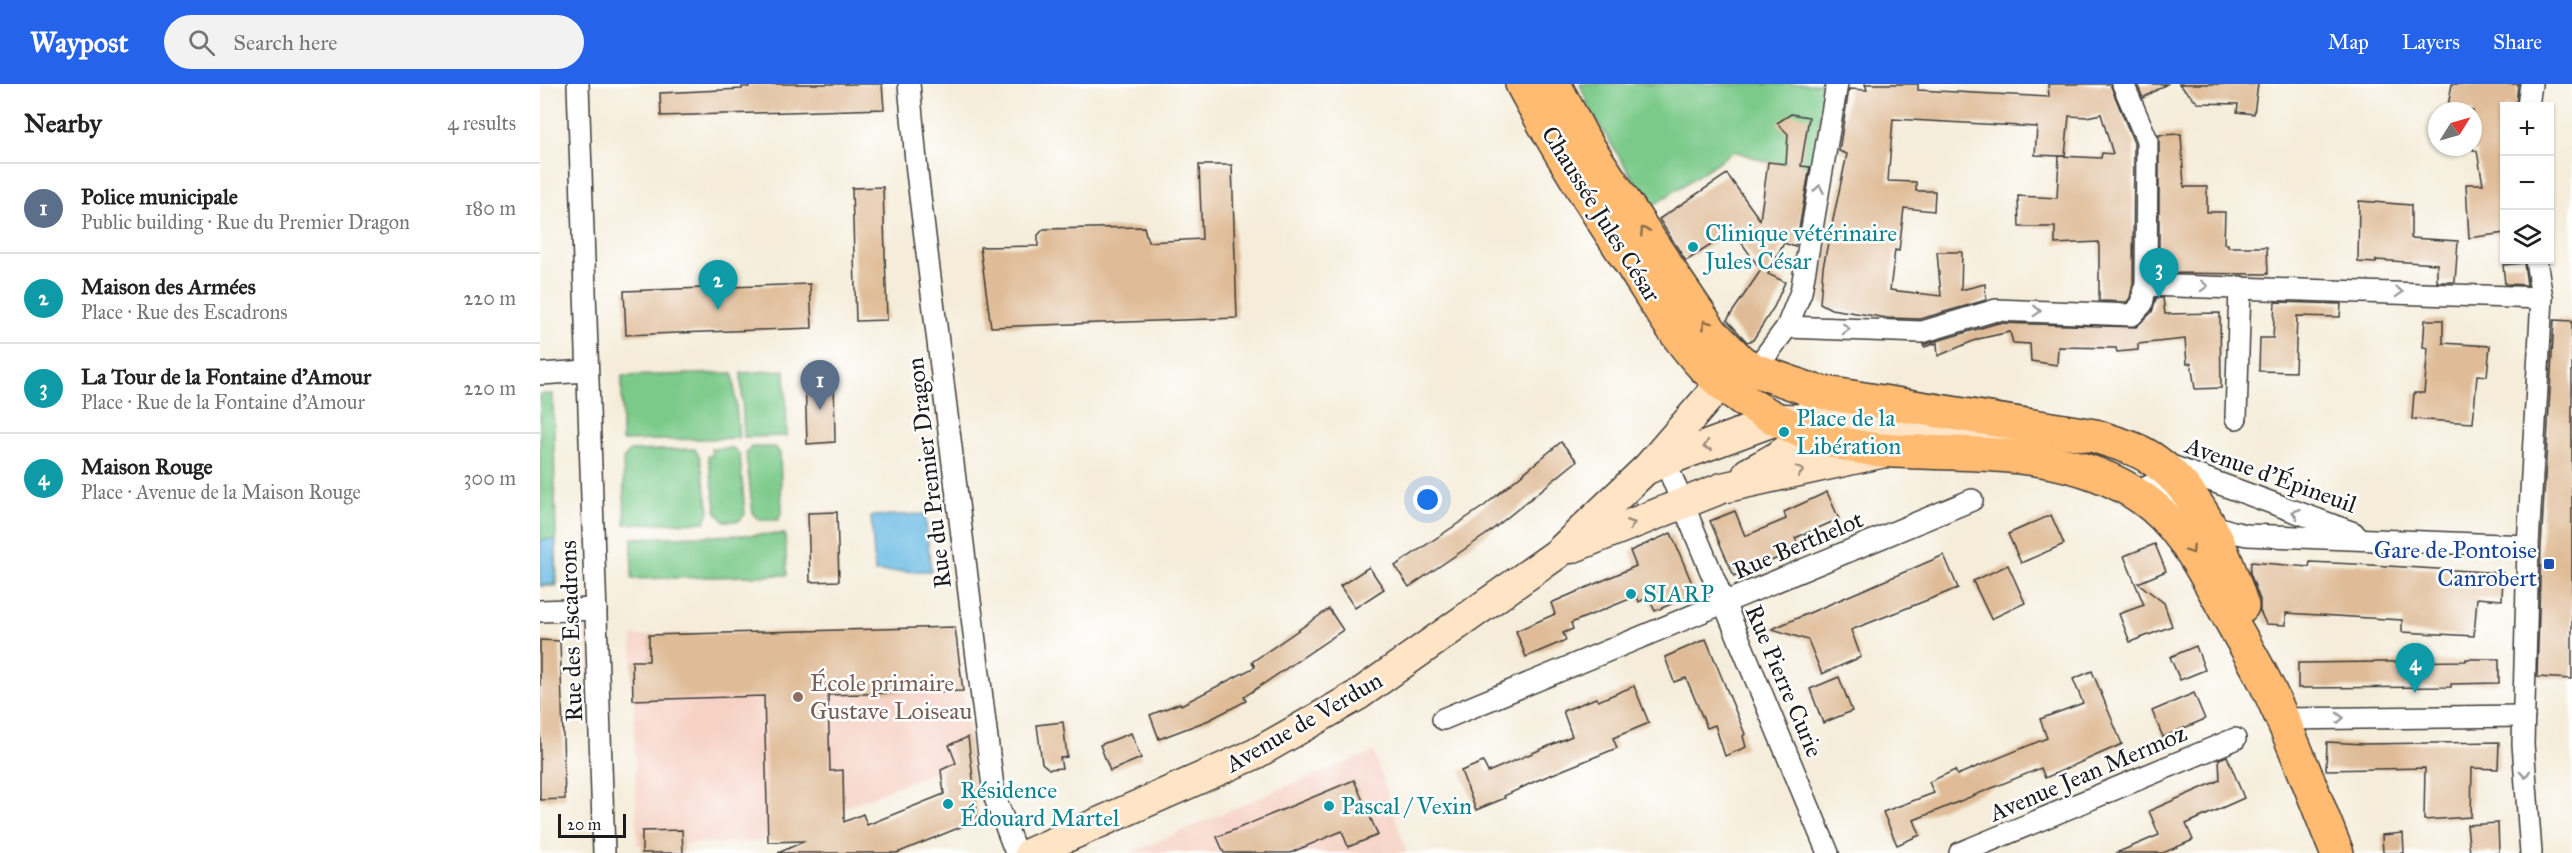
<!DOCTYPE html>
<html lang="en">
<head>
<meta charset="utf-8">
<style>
	:root { --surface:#fff; --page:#f2f2f2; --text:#222; --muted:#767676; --line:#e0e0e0; --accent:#2563eb }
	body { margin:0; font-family:"IM FELL Great Primer",serif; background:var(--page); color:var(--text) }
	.controls { position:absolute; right:18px; top:18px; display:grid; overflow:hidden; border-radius:0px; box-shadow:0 2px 4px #0004 }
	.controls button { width:54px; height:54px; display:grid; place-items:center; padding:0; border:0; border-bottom:2px solid var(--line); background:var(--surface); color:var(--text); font:30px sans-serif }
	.compass { position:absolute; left:1888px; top:18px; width:54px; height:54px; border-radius:50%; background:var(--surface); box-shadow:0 2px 4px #0004; rotate:53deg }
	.scale { position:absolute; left:18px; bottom:15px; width:68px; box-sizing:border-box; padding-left:6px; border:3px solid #1c1c1c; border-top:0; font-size:16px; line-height:21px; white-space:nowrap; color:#1c1c1c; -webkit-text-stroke:4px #fff; paint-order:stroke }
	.you { position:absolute; left:888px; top:416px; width:21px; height:21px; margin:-15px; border:4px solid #fff; border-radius:50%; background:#1a73e8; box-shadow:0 0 0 9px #1a73e833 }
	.badge { display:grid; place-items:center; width:39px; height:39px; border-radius:50%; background:var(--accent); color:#fff; font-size:20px; font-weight:700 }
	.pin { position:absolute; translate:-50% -50px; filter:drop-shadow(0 2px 3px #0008) }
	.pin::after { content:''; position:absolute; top:32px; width:21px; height:18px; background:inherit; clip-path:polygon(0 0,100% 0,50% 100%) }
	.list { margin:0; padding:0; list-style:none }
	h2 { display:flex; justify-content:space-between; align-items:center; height:78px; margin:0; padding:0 24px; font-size:26px }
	h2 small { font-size:20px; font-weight:400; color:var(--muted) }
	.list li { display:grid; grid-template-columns:39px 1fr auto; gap:18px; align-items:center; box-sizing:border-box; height:90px; padding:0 24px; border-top:2px solid var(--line) }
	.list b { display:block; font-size:22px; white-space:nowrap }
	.list p { margin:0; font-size:20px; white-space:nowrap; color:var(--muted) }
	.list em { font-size:20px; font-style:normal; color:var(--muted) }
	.icon { flex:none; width:33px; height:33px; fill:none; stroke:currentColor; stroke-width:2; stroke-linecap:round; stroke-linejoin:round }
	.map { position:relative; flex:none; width:2032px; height:769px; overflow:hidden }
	header { display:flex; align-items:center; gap:36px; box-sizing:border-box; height:84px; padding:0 30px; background:var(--accent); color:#fff }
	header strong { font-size:28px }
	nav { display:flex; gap:33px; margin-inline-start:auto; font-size:21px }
	.search { width:420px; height:54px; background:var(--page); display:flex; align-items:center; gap:15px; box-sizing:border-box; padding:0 21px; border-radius:33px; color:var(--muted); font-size:22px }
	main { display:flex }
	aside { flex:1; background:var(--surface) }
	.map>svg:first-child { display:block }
</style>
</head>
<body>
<header>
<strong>Waypost</strong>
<div class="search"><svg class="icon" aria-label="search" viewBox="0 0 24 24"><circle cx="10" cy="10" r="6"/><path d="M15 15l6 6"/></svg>Search here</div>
<nav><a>Map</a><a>Layers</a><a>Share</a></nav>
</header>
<main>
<aside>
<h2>Nearby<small>4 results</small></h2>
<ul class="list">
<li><span class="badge" style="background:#5c6f8a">1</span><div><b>Police municipale</b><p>Public building · Rue du Premier Dragon</p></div><em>180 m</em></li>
<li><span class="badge" style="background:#0f9aa8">2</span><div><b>Maison des Armées</b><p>Place · Rue des Escadrons</p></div><em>220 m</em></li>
<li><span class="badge" style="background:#0f9aa8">3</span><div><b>La Tour de la Fontaine d'Amour</b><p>Place · Rue de la Fontaine d'Amour</p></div><em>220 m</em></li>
<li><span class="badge" style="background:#0f9aa8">4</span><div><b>Maison Rouge</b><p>Place · Avenue de la Maison Rouge</p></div><em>300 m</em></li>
</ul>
</aside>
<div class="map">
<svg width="2032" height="769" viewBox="0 0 2032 769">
	<rect width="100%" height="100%" fill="#fff"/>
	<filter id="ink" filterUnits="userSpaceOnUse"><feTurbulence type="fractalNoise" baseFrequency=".0167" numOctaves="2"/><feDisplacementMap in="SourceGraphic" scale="12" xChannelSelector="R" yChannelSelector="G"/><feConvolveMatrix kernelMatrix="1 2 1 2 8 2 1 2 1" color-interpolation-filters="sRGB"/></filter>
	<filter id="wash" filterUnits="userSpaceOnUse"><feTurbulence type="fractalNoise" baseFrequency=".008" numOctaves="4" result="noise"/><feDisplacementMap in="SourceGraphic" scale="24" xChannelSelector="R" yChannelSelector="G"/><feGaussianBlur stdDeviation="1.35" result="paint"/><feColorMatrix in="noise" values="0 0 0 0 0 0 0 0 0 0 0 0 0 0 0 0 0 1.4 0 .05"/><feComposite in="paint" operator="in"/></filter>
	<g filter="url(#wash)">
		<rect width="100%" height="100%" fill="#f5edda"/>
		<g fill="#f6d2c5">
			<polygon points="416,542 431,673 218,758 97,761 92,552"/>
			<polygon points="834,668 867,769 590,769 747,702"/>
		</g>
		<g fill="#7cca8a" stroke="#4c7353" stroke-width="1.5">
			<polygon points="1040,0 1285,0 1272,82 1228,78 1194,67 1111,123 1051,28"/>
			<polygon points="245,286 247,352 204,353 201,289"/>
			<polygon points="193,289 199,354 82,357 82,292"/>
			<polygon points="0,310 13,310 17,502 0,502"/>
			<polygon points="211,363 235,363 240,369 242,428 238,436 220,436 213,430 206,370"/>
			<polygon points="193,364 200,371 205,430 199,437 184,437 177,429 168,372 172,372 171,365"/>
			<polygon points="155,365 160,374 169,426 165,438 85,440 83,375 90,367"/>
			<polygon points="245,450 247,491 92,495 92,454"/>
		</g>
		<g fill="#66b9e2" stroke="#416a7f" stroke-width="1.5">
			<polygon points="385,430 391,487 335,488 331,432"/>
			<polygon points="16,455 15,501 0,501 0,456"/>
		</g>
		<g id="blocks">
			<g fill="#dfbc97" fill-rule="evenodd">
				<polygon points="209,0 342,0 344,25 121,32 120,9 202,5 202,3 209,3"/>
				<path d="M1325,0H1378V6L1509,13L1508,0H1570L1594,59L1593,200L1590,214L1587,218L1559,217V158L1515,160V143H1479L1478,112L1517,114L1519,72L1495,71L1497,43L1353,35L1348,97L1376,98V107H1395L1394,127L1364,124L1359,167L1355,166L1350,206L1401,212L1397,168H1422L1421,206L1445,200L1446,216L1380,235L1347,234L1291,225L1280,219L1283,183L1307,70L1299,67L1309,5L1327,6ZM1561,30L1573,70L1562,69L1561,74L1519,72H1525L1529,32L1547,33Z"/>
				<polygon points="1597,0 1627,0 1603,14"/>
				<polygon points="1639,0 1718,0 1714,30 1697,28 1698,20 1658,19"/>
				<polygon points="1912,0 1978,0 1976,22 1965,22 1965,149 1929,154 1926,100 1943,100 1937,67 1933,66 1933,27 1908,22"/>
				<polygon points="1251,30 1269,33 1261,82 1270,83 1257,156 1255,163 1244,159 1228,190 1245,198 1234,223 1213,256 1207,258 1187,236 1221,186 1193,147 1146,177 1119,135 1187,90 1220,136 1228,78 1246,80 1248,50 1237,39"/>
				<polygon points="1641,50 1644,103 1667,103 1667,128 1685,128 1684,160 1688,160 1688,163 1727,163 1728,190 1619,189 1619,51"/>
				<polygon points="659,81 692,81 697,234 451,243 440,163 498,162 498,151 504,145 604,143 608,158 662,155"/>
				<polygon points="343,103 347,236 316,237 312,104"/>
				<polygon points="1819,117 1871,121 1871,154 1918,157 1915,198 1897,198 1897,180 1836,176 1836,179 1818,178"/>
				<polygon points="1984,179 1987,201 1965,200 1963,181"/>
				<polygon points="270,200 272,244 86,251 84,207"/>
				<polygon points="1616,214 1623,214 1625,230 1680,229 1681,304 1655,305 1651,279 1647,280 1645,255 1598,260 1598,266 1577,268 1576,264 1518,263 1517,281 1491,277 1490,260 1473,259 1470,248 1438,255 1398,272 1397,259 1384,263 1383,261 1458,239 1596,243 1612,228"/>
				<polygon points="1735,218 1801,220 1800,233 1757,232 1755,288 1719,287 1720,254 1733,254"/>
				<polygon points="1885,236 1903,236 1903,259 1950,262 1947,292 1937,291 1933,339 1872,335 1874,309 1884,309 1888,264 1883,263"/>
				<polygon points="2014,236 2032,237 2032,595 1997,593 2001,463"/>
				<polygon points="294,292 295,358 267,360 265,293"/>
				<polygon points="1021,358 1037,377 947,450 869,503 855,482 944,422"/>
				<polygon points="1287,408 1299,435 1255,454 1260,465 1194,492 1170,437 1195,427 1205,452 1246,435 1244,428"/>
				<polygon points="297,428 299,497 270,498 268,429"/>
				<polygon points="1511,431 1524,460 1481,479 1468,450"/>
				<polygon points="1131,449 1156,509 1115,527 1108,513 1099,518 1097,512 1031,539 1033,545 1023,549 1026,556 986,573 976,547 1015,530 1011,519 1096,482 1090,467"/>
				<polygon points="1615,460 1626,487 1598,499 1624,519 1632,542 1590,558 1579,530 1604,521 1584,472"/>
				<polygon points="1404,471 1418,504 1311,546 1321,573 1282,590 1268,556 1232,545"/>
				<polygon points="1711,478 1769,483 1770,478 1814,480 1963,489 1962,516 1937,514 1934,552 1862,548 1862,536 1746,529 1746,541 1726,540 1720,527 1720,516 1710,489"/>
				<polygon points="1468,481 1485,519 1451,535 1433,497"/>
				<polygon points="829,483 844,505 815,524 800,502"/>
				<polygon points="789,525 803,546 704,613 706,617 669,636 619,655 610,631 640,619 641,621 715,583 712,578"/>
				<polygon points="415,543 423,607 288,611 290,687 303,686 304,738 323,730 327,741 404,710 401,686 416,679 409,661 428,653 438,736 357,769 238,769 265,757 228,758 224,612 93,616 92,577 109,577 109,551"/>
				<polygon points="1166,555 1205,650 1203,652 1206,663 1185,672 1175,641 1167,644 1146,594 1134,598 1125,573"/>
				<polygon points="0,556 20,557 25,715 0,716"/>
				<polygon points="1656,562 1665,586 1640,596 1630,573"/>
				<polygon points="1926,575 1959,575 1959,599 1911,600 1911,603 1758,604 1758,579 1926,577"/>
				<polygon points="1552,587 1582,660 1505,694 1501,684 1374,736 1380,751 1357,761 1343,728 1394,709 1389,698 1415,686 1417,691 1507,654 1500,635 1543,619 1533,595"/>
				<polygon points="1299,593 1312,627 1283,639 1270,605"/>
				<polygon points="1094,602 1109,639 1073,654 1077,664 998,696 964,712 965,714 936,726 921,687 943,678 948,688 1032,652 1023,627 1056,614 1058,617"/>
				<polygon points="1654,609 1665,635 1623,653 1612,627"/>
				<polygon points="523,638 527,673 520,674 522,684 509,685 502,679 497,641"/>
				<polygon points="591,649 601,674 570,687 560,661"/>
				<polygon points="1787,658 1824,660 1959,658 1958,685 1932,684 1931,733 1884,736 1885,684 1786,686"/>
				<polygon points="1687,672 1704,714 1646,740 1653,756 1623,769 1576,769 1619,751 1609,727 1680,696 1679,675"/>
				<polygon points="814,696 838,751 808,763 802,747 750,769 684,769 677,753"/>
				<polygon points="1958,739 1959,769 1930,769 1927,741"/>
				<polygon points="142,746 143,769 102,769 102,747"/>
				<polygon points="1863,749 1864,769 1843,769 1842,751"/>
			</g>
		</g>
	</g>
	<g filter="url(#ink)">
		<use href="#blocks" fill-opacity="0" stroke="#3d3b38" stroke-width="1.5"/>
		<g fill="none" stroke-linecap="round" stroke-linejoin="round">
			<defs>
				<g id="minor">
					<polyline points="38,0 64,769"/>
					<polyline points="369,0 377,88 454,711 476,769"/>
					<polyline points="1988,22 1991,0"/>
					<polyline points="1606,201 2002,214"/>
					<polyline points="1247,243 1382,248 1456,226 1592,231 1602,220 1606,201 1607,56 1583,0"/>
					<polyline points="1215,286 1247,243 1261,208 1297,0"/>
					<polyline points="0,290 47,287"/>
					<polyline points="1696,334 1700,203"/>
					<polyline points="1125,377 1288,769"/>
					<polyline points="1626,380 1814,449"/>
					<path d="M1609,402C1647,423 1661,443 1707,451L1988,462"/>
					<polyline points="0,527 56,525"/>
					<polyline points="903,635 1432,416"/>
					<polyline points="1741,635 1984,632"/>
					<polyline points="1420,769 1695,655"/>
					<polyline points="1991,769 1983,660 1988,462 2002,214 1996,176"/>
				</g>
				<g id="secondary">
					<polyline points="1109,382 1182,298 1204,290"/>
					<path d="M1208,389C1237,373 1267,361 1272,325"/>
					<polyline points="1031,464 1182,404 1345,368"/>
					<polyline points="490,769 715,670 818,611 1017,470 1105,386 1125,377 1239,335 1316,336 1400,348 1489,355"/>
				</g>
				<g id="primary">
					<path d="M982,0C1014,60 1049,116 1086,172C1110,209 1133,250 1163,282C1212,332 1286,364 1354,367C1436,371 1531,364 1602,414C1640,440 1660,481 1682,520C1696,547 1713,573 1726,600C1753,654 1774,713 1797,769"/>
					<path d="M1014,0L1043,55L1136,196L1172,249L1201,278L1215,286L1274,307L1555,352C1575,359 1598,364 1615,377C1662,410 1685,470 1702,522"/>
				</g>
			</defs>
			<use href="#minor" stroke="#3d3b38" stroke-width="24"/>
			<use href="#secondary" stroke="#3d3b38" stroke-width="33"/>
			<use href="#primary" stroke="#3d3b38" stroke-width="36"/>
			<use href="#minor" stroke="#fff" stroke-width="21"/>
			<use href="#secondary" stroke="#ffe4c6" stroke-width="30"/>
			<use href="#primary" stroke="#febb71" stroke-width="33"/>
		</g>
		<defs><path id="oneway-chevron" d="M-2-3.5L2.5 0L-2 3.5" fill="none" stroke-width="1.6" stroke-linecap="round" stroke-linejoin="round" transform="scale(1.5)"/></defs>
		<g stroke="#999">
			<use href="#oneway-chevron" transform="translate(1279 105) rotate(-80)"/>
			<use href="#oneway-chevron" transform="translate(1664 202) rotate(2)"/>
			<use href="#oneway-chevron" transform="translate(1859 208) rotate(2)"/>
			<use href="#oneway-chevron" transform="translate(1497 227) rotate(2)"/>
			<use href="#oneway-chevron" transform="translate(1306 245) rotate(2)"/>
			<use href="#oneway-chevron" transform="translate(1756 429) rotate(-161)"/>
			<use href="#oneway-chevron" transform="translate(1800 634) rotate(-1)"/>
			<use href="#oneway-chevron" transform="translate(1985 690) rotate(86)"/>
		</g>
		<g stroke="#8d6c46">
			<use href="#oneway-chevron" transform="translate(1104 147) rotate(-123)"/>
			<use href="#oneway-chevron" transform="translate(1166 240) rotate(-125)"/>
			<use href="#oneway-chevron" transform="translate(1651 466) rotate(57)"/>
		</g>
		<g stroke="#998a7a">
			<use href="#oneway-chevron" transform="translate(1167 362) rotate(160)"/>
			<use href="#oneway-chevron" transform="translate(1260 387) rotate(-12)"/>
			<use href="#oneway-chevron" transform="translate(1091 440) rotate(-22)"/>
		</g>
	</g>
	<g fill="#0f9aa8" stroke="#fff" stroke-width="2">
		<circle cx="1153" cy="163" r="6"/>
		<circle cx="1244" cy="348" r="6"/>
		<circle cx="1091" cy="510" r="6"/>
		<circle cx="408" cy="720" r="6"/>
		<circle cx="789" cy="722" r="6"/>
	</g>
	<rect fill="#1a4fb4" stroke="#fff" stroke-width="2" x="2003" y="474" width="12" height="12" rx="3"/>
	<circle fill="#8d6e63" stroke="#fff" stroke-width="2" cx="258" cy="613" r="6"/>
	<g text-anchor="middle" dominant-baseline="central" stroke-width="5" stroke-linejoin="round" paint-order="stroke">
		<g font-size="24" fill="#1c1c1c" stroke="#fff">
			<text transform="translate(1061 130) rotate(58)">Chaussée Jules César</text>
			<text transform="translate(389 389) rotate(-97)">Rue du Premier Dragon</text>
			<text transform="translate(1731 391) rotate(20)">Avenue d'Épineuil</text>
			<text transform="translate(1258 461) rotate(-23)">Rue Berthelot</text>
			<text transform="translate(31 547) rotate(-92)">Rue des Escadrons</text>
			<text transform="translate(1244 597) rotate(67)">Rue Pierre Curie</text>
			<text transform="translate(764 638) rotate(-30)">Avenue de Verdun</text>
			<text transform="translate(1548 689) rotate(-23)">Avenue Jean Mermoz</text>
		</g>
		<g font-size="24" fill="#0d838f" stroke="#fff" text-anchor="start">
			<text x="1165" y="149">Clinique vétérinaire<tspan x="1165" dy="28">Jules César</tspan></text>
			<text x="1256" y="334">Place de la<tspan x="1256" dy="28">Libération</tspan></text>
			<text x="1103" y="510">SIARP</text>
			<text x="420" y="706">Résidence<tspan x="420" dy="28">Édouard Martel</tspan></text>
			<text x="801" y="722">Pascal / Vexin</text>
		</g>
		<g font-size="24" fill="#164399" stroke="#fff" text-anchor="end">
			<text x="1997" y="466">Gare de Pontoise<tspan x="1997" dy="28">Canrobert</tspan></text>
		</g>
		<g font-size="24" fill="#785e54" stroke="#fff" text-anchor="start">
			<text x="270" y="599">École primaire<tspan x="270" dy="28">Gustave Loiseau</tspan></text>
		</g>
	</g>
</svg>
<div class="controls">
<button>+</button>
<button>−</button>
<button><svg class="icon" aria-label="layers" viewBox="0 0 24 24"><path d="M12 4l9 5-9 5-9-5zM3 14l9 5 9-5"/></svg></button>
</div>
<svg class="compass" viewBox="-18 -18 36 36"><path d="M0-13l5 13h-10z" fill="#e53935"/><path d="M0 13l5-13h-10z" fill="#767676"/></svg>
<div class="scale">20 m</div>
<div class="you"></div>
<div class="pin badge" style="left:280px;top:326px;background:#5c6f8a">1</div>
<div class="pin badge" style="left:178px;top:226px;background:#0f9aa8">2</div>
<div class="pin badge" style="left:1619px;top:214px;background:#0f9aa8">3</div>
<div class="pin badge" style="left:1875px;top:609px;background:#0f9aa8">4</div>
</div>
</main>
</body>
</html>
